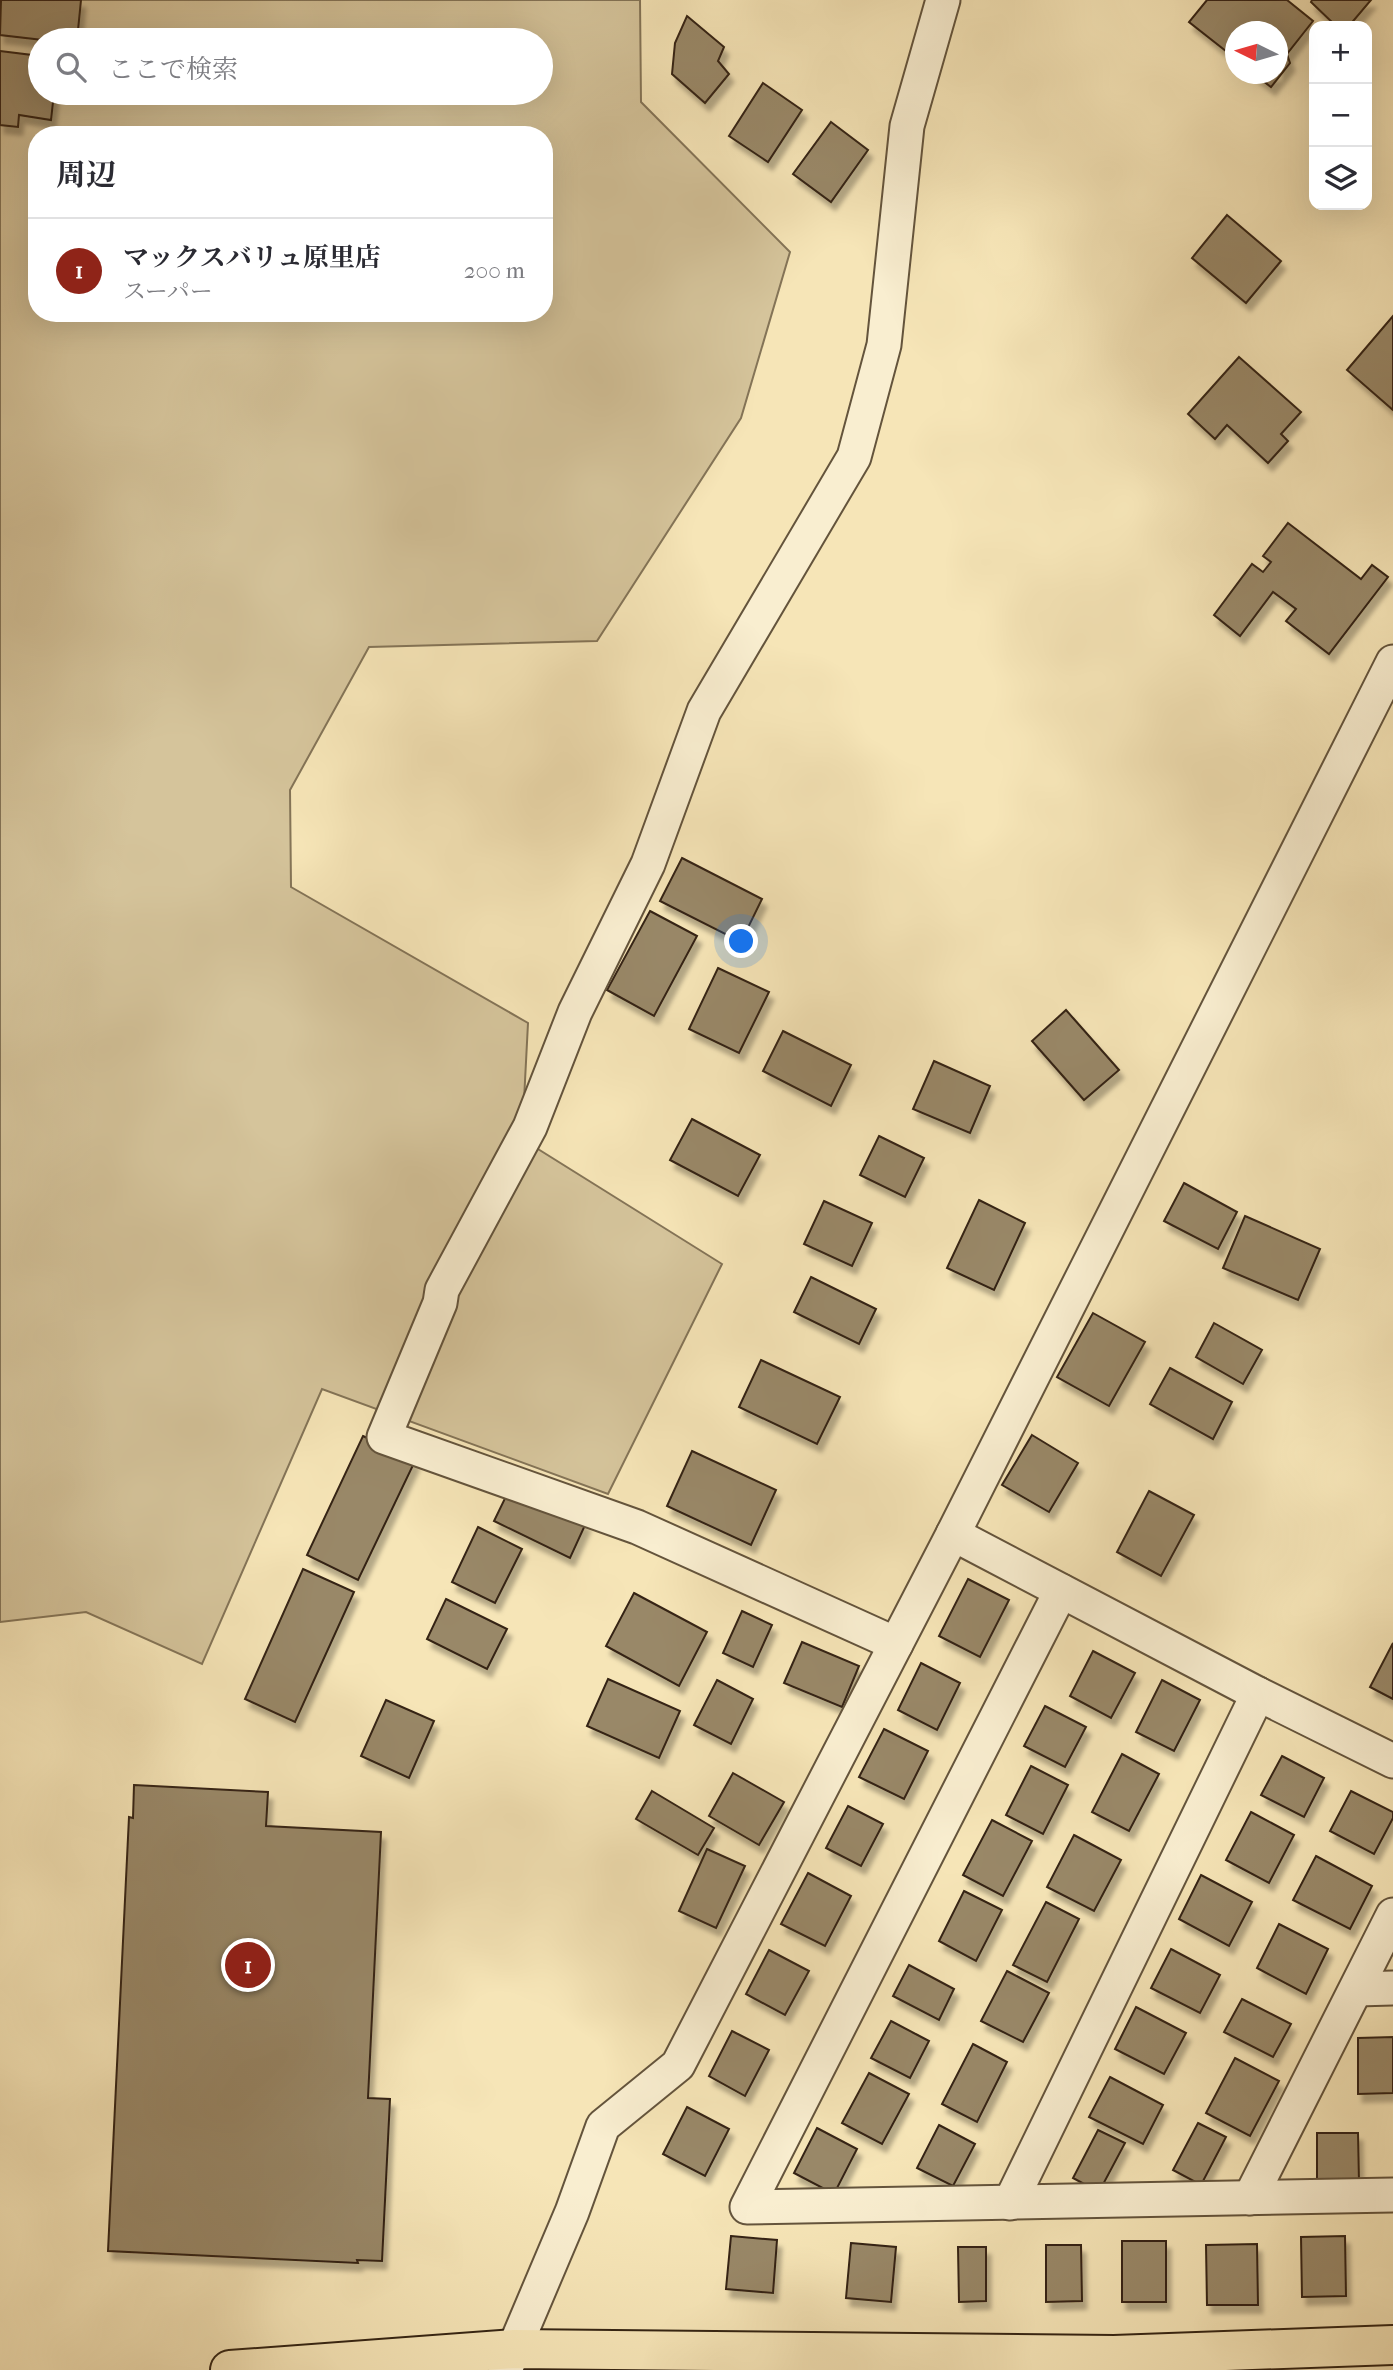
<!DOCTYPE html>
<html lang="ja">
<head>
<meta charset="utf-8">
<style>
	:root { --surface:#fff; --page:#f7f7f7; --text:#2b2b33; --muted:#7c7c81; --line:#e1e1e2; --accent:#8f2418 }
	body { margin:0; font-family:"IM FELL French Canon","Noto Serif JP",serif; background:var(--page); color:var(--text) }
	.controls { position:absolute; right:21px; top:21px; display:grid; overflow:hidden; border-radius:14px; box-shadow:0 7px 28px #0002 }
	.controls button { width:63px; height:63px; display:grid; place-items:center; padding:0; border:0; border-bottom:2px solid var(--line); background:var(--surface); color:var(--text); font:35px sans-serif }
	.compass { position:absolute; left:1225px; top:21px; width:63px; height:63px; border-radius:50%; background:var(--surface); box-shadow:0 7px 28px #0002; rotate:275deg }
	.you { position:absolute; left:742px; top:942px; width:24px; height:24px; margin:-18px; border:5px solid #fff; border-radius:50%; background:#1a73e8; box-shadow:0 0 0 10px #1a73e833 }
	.badge { display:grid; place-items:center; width:46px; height:46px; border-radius:50%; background:var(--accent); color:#fff; font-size:23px; font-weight:700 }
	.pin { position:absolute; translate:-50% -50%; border:4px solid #fff; box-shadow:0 2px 7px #0006 }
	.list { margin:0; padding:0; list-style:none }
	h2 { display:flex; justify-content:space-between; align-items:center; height:91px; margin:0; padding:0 28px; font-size:30px }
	h2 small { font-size:23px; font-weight:400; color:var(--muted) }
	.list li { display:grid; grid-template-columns:46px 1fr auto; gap:21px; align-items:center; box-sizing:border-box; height:105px; padding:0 28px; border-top:2px solid var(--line) }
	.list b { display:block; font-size:26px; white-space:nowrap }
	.list p { margin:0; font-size:23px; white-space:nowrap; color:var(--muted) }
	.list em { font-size:23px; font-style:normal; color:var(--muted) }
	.icon { flex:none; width:38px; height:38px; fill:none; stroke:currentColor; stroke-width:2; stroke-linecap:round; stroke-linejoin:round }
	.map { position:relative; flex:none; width:1393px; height:2370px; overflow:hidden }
	.search { position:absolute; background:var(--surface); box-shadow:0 7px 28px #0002; left:28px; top:28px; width:525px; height:77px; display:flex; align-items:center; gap:18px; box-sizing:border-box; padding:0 24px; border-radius:38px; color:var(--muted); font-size:26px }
	.panel { position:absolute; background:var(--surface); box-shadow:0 7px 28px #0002; left:28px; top:126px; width:525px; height:196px; border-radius:28px }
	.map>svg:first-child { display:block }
</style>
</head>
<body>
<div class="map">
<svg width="1393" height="2370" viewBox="0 0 1393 2370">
	<defs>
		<filter id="shadow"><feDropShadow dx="4.5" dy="8" stdDeviation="2" flood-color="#0004"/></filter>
	</defs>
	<rect width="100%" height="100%" fill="#f6e5b7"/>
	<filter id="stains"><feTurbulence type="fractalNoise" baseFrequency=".00286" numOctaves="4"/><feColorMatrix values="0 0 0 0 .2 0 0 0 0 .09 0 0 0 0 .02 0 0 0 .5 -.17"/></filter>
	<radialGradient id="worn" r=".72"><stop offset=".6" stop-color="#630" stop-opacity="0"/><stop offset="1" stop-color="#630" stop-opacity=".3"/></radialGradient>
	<path fill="#d5c49b" stroke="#847457" stroke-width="2" fill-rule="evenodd" d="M0,0H640L641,102L790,252L741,418L597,641L369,647L290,790L291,887L528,1023L522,1139L722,1264L608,1494L322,1389L202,1664L86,1612L0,1622ZM40,40H541V93H40ZM37,135H544V313H37Z"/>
	<g fill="#998868" stroke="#342413" stroke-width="2" filter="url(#shadow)">
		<polygon points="1,0 81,0 77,40 43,40 0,35"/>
		<polygon points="1207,0 1287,0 1313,21 1287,54 1290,63 1271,87 1254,74 1278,74 1278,32 1236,32 1236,59 1189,22"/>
		<polygon points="1312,0 1371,0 1349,26 1336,26 1311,2"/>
		<polygon points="687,16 724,47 718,61 729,74 705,103 672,74 675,43"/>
		<polygon points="0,51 40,56 40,93 54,93 51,120 19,115 18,127 0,125"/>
		<polygon points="763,83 802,110 768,162 729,136"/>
		<polygon points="831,122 868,150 831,202 793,174"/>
		<polygon points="1227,215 1281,261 1246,303 1192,258"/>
		<polygon points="1393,316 1393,410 1347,370"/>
		<polygon points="1239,357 1301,412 1281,434 1288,441 1268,463 1227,425 1215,439 1188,414"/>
		<polygon points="1288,523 1361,579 1372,565 1388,577 1329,654 1286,621 1296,609 1273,592 1240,636 1214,615 1252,564 1263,572 1271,562 1263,556"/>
		<polygon points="682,858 762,899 741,942 660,901"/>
		<polygon points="650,911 697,936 654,1016 607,990"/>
		<polygon points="718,968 769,992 739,1053 689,1029"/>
		<polygon points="1066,1010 1119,1070 1084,1100 1032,1041"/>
		<polygon points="783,1031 851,1065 831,1106 763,1071"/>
		<polygon points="934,1061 990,1086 970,1133 913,1109"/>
		<polygon points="692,1119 760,1155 738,1196 670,1160"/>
		<polygon points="879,1136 924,1158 905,1197 860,1175"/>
		<polygon points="1184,1183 1237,1212 1218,1249 1164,1221"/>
		<polygon points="979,1200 1025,1223 994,1290 947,1268"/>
		<polygon points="824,1201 872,1223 852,1266 804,1244"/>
		<polygon points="1245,1216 1320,1249 1298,1300 1223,1268"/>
		<polygon points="811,1277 876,1309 859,1344 794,1312"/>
		<polygon points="1093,1313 1145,1342 1109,1406 1057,1377"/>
		<polygon points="1214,1323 1262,1350 1243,1384 1196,1357"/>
		<polygon points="761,1360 840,1397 817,1444 739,1407"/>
		<polygon points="1170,1368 1232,1402 1213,1439 1150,1404"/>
		<polygon points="1032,1435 1078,1463 1049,1512 1002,1485"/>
		<polygon points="363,1436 415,1461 358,1580 307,1555"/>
		<polygon points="692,1451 776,1490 751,1545 667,1506"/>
		<polygon points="511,1486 586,1523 570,1558 494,1521"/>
		<polygon points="1149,1491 1194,1515 1161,1576 1117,1552"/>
		<polygon points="478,1527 522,1549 495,1603 452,1582"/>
		<polygon points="303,1569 354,1592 295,1722 245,1699"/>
		<polygon points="968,1579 1009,1600 980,1657 939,1636"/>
		<polygon points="634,1593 707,1632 679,1686 606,1646"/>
		<polygon points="446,1599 507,1629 487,1669 427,1639"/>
		<polygon points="742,1611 772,1625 753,1667 723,1653"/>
		<polygon points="802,1642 859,1666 842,1707 784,1683"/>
		<polygon points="1393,1643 1393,1699 1370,1687"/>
		<polygon points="1093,1651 1135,1673 1111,1718 1070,1696"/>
		<polygon points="921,1663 960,1683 937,1730 898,1710"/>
		<polygon points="608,1679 680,1711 659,1758 587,1726"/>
		<polygon points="717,1680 753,1699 731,1744 694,1725"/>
		<polygon points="1162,1680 1200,1700 1174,1751 1136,1732"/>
		<polygon points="386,1700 434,1721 409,1778 361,1756"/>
		<polygon points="1045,1706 1086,1727 1065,1767 1024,1746"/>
		<polygon points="884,1729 928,1751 904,1799 859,1777"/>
		<polygon points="1122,1754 1159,1774 1129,1831 1092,1812"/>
		<polygon points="1282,1756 1324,1778 1304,1817 1261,1795"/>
		<polygon points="1031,1766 1068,1785 1043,1834 1006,1815"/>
		<polygon points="733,1773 784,1802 759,1845 709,1816"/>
		<polygon points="134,1785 268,1792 266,1826 381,1832 368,2098 390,2099 382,2261 357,2260 358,2263 108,2251 129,1817 133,1818"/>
		<polygon points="652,1791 714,1828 698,1855 636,1819"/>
		<polygon points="1351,1791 1393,1812 1393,1818 1374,1854 1330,1831"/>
		<polygon points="848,1806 883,1824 861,1866 826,1848"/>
		<polygon points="1251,1812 1294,1835 1269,1883 1226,1860"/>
		<polygon points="992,1820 1032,1841 1003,1896 963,1875"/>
		<polygon points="1074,1835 1121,1860 1094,1911 1047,1887"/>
		<polygon points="707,1849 745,1866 716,1928 679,1911"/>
		<polygon points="1316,1856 1372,1886 1350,1929 1293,1900"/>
		<polygon points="808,1873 851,1896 825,1946 781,1924"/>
		<polygon points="1201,1875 1252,1902 1229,1946 1179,1919"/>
		<polygon points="964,1891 1002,1910 976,1961 939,1941"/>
		<polygon points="1046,1902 1079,1919 1047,1982 1013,1965"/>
		<polygon points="1279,1924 1328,1949 1306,1994 1257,1968"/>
		<polygon points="1171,1949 1220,1975 1200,2013 1151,1988"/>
		<polygon points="769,1950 809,1971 785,2015 746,1994"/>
		<polygon points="909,1965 954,1989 939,2020 893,1996"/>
		<polygon points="1007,1971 1049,1993 1023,2042 981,2021"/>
		<polygon points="1242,1999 1291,2024 1273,2057 1224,2032"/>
		<polygon points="1136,2007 1186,2033 1164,2074 1115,2049"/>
		<polygon points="891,2021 929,2041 910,2078 871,2058"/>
		<polygon points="732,2031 769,2050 745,2096 709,2076"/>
		<polygon points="1393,2037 1393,2093 1358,2094 1358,2038"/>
		<polygon points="973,2044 1007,2062 977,2122 942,2104"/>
		<polygon points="1235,2058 1279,2081 1250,2136 1206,2113"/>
		<polygon points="869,2073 909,2094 882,2144 842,2123"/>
		<polygon points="1110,2077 1163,2105 1143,2144 1089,2117"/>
		<polygon points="687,2107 729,2129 705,2176 663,2154"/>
		<polygon points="1198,2123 1226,2137 1201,2185 1173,2170"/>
		<polygon points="939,2125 975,2144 953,2186 917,2168"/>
		<polygon points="817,2128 857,2149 834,2194 794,2173"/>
		<polygon points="1098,2130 1125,2143 1099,2192 1073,2178"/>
		<polygon points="1317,2133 1358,2133 1359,2182 1317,2182"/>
		<polygon points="731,2236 777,2240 773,2293 726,2289"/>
		<polygon points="1345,2236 1346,2296 1302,2297 1301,2237"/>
		<rect x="1122" y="2241" width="44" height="61"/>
		<polygon points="851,2243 896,2247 891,2302 846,2298"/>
		<polygon points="1257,2244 1258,2305 1207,2305 1206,2245"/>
		<polygon points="1046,2245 1081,2245 1082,2301 1046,2302"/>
		<polygon points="958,2247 986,2247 986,2301 959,2302"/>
	</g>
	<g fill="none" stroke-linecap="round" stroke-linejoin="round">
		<defs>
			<g id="minor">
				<polyline points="953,1534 1258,1694 1393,1761"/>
				<polyline points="1061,1591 747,2207 1393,2195"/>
				<polyline points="896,1644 637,1527 384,1437 440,1303 442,1290 530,1127 575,1012 648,864 704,711 854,457 884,345 907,126 943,0"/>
				<polyline points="1357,1989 1393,1988"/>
				<polyline points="1250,2198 1393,1915"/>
				<polyline points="1010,2203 1258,1694"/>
				<polyline points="505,2370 572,2212 603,2126 678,2065 953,1534 1393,662"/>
			</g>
			<polyline id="trunk" points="230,2370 514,2349 1114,2355 1393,2345"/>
		</defs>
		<use href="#minor" stroke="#64543c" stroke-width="37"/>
		<use href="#trunk" stroke="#342413" stroke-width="42"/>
		<use href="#minor" stroke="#f9eed0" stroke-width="33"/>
		<use href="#trunk" stroke="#f6e5b7" stroke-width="38"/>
	</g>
	<rect width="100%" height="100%" filter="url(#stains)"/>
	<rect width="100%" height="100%" fill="url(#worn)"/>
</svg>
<div class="controls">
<button>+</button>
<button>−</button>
<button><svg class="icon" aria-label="layers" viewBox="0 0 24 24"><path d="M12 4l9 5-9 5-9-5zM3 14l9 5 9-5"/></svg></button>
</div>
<svg class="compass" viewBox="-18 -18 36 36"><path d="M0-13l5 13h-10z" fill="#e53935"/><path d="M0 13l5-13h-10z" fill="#7c7c81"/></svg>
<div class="you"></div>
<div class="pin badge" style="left:248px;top:1965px">1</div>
<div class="search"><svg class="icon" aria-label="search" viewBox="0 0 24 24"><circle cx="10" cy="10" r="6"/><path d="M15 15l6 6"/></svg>ここで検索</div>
<section class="panel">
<h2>周辺<small></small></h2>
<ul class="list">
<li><span class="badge">1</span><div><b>マックスバリュ原里店</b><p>スーパー</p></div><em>200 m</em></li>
</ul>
</section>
</div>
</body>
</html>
